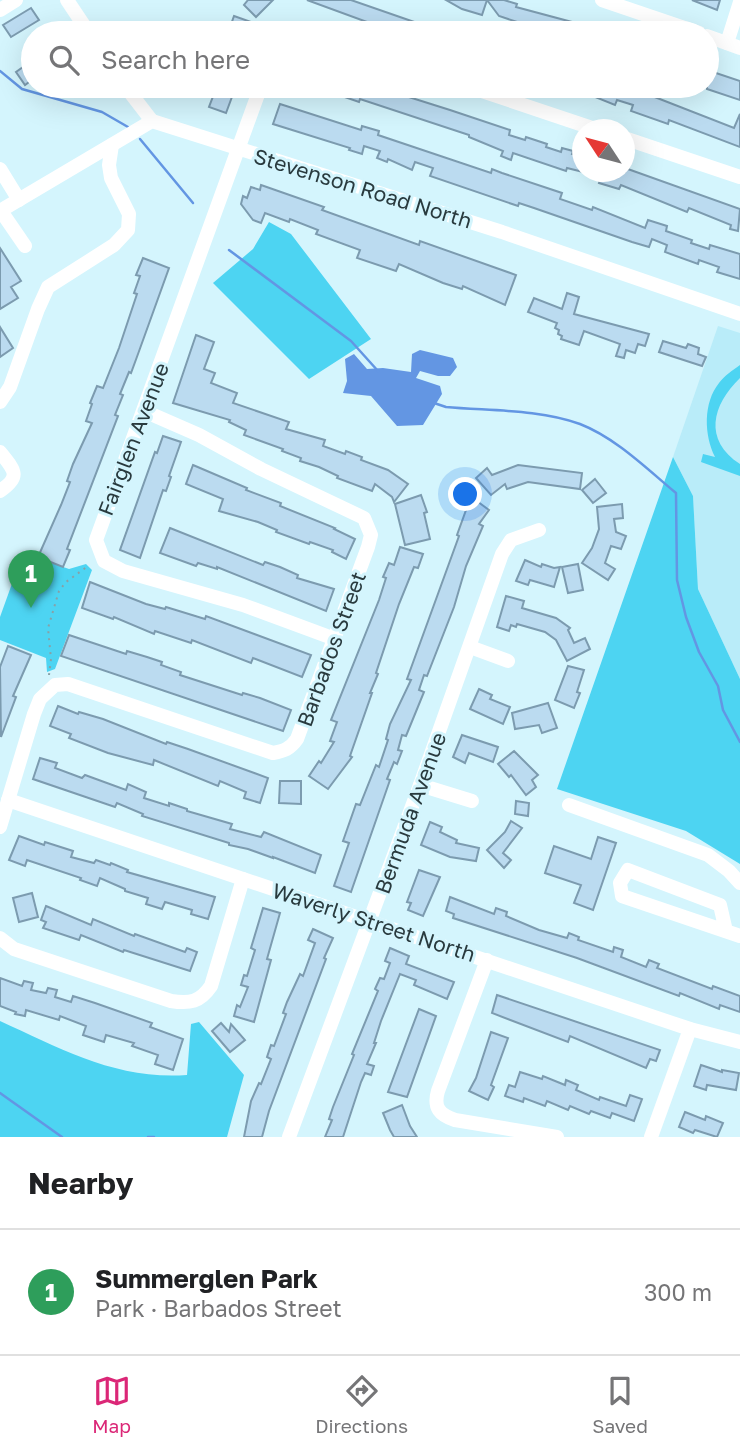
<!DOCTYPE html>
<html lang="en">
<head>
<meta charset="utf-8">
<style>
	:root { --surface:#fff; --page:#f6f6f6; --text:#202124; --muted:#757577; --line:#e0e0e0; --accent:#db2777 }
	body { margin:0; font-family:"Golos Text",sans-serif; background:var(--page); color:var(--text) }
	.compass { position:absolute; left:572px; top:119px; width:63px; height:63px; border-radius:50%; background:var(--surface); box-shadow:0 7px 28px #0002; rotate:306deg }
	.you { position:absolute; left:466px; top:495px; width:24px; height:24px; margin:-18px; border:5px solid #fff; border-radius:50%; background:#1a73e8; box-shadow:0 0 0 10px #1a73e833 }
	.badge { display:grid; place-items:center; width:46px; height:46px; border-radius:50%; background:var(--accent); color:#fff; font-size:23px; font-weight:700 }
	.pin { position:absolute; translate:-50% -58px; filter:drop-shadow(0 2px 4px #0008) }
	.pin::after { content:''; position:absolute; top:37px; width:24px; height:21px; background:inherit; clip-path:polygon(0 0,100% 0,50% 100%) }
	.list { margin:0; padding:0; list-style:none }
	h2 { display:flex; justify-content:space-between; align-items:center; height:91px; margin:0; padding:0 28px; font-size:30px }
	h2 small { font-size:23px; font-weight:400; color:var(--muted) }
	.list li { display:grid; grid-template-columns:46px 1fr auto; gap:21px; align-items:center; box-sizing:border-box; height:126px; padding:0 28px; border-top:2px solid var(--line) }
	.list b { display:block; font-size:26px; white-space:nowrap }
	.list p { margin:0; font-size:23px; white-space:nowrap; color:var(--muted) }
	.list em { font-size:23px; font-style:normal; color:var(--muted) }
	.icon { flex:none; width:38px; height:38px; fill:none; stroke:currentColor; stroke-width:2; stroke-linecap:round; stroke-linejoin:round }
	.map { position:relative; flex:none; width:740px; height:1137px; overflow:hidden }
	.search { position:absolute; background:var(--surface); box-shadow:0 7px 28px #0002; left:21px; right:21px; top:21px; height:77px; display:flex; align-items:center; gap:18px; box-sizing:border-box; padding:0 24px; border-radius:38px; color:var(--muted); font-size:26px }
	.sheet { height:217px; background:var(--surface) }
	nav { display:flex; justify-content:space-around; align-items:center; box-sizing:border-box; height:98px; border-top:2px solid var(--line); background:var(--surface); font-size:19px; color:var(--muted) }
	nav a { display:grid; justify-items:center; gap:4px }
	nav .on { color:var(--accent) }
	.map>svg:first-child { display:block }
</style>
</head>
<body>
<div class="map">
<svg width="740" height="1137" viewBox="0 0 740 1137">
	<rect width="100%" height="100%" fill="#d4f5fd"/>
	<polygon fill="#b9ecf9" points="718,326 740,333 740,679 698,589 693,496 673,457"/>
	<g fill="#4dd4f2">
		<polygon points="269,222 291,234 371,339 309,379 213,283 253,249"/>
		<path d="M740,365V378C712,405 703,440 740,464V476L701,462L703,454L715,457C704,435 703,403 719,383C724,376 733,370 740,365Z"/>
		<polygon points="673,457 693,496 698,589 740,679 740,864 686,831 557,789"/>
		<polygon points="23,553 69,569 86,564 92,570 55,669 47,672 46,658 0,640 0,617"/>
		<path d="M0,1021C62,1049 116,1080 187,1075L191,1024L199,1022L244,1075L227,1137H0Z"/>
	</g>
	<polygon fill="#6396e3" points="420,350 453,358 457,367 450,376 438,376 420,371 416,378 440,386 442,394 423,425 397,426 371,396 343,393 347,381 345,359 354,354 367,369 383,368 411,372 412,354"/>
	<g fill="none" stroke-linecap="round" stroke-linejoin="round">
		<g stroke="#6396e3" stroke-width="2.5">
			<polyline points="0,71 22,89 102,112 128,127"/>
			<polyline points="140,139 193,203"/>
			<polyline points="229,250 351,341 378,371"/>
			<path d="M434,403L446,407C489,411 539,409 580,424C616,438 647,469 676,493L677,580L686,617L699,652L718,686L723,710L740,742"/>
			<polyline points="0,1093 62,1137"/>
			<polyline points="148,1137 154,1137"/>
		</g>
	</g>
	<g fill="#bbdbf0" stroke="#7c9baf" stroke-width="2">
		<polygon points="248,0 273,0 256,17 244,5"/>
		<polygon points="307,0 351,0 446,33 397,33"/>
		<polygon points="446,0 504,0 517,4 516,7 572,22 596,33 547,33 519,26 520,23 499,16 487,0 482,15 462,9"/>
		<polygon points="692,0 720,0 717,10"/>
		<polygon points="31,8 39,20 11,37 3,25"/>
		<polygon points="234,16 254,23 250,33 228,33"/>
		<polygon points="33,60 33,79 25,85 16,72"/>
		<polygon points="707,70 740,81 740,100 707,89"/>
		<polygon points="217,86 236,86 226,113 209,107"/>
		<polygon points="316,86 374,86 450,110 510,130 509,135 525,140 526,137 547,144 546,147 561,152 562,148 573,151 572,154 583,157 583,172 567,168 566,171 513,153 511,160 501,156 503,151 469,137 469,135 360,99 359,102 339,95"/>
		<polygon points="559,86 620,86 628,88 629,87 734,128 740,114 740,147 669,120 668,124 631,111 633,105 617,100 615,105 583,92 582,95"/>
		<polygon points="280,104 361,130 362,126 379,131 378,135 491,173 492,169 502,173 562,193 560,199 592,210 593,207 645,228 648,220 667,226 666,231 692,240 691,243 709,249 710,245 740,254 740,279 717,272 719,267 699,260 698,264 665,252 667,245 652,239 649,247 632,242 534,208 519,203 518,206 430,176 433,168 415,162 412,170 388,159 387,162 377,158 380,151 364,146 362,154 349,150 350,148 273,124"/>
		<polygon points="625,168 740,209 738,231 730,229 731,225 689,208 687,212 621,185 619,189 599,183 603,172 625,172"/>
		<polygon points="261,185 324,207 322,210 419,245 420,241 516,275 505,305 463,286 462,289 443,283 399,264 396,271 357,258 360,250 316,234 318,230 290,219 289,222 265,213 261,223 253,220 241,204 243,196 247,198 251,187 260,190"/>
		<polygon points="0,248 21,281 11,287 18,298 0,309"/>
		<polygon points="143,258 169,268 138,354 131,373 129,372 120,394 123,395 115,415 118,416 67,549 70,550 63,567 38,557 61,505 70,482 67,481 73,464 92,423 86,421 92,404 90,403 97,386 103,388 119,348 137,294 134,293 140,276 136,275"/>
		<polygon points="567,293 579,297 574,314 649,334 645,346 638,344 635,353 626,350 624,358 616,356 620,344 584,331 579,345 561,339 562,336 558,334 559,330 555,328 557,323 528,312 534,298 562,309"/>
		<polygon points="0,327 13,348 0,357"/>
		<polygon points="196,335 214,342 204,369 215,373 211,383 237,393 233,403 289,422 286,429 325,440 323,446 345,454 346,451 362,457 361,460 388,470 408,484 394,502 392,497 375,484 372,491 337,478 338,476 319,467 300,461 301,458 282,451 283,449 244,435 246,430 229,422 230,420 173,403"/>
		<polygon points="663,341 686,348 688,344 699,348 698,354 706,357 702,366 659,352"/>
		<polygon points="163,436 181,442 169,476 171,477 166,491 163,490 140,558 120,550 155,452 157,453"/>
		<polygon points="193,465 247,488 246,490 281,503 280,506 335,528 334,529 355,539 346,559 332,552 333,550 310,542 309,544 276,532 277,530 258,522 219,511 223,499 186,484"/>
		<polygon points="518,465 582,473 580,489 528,482 507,489 505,484 491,495 476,478 487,468 492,475"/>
		<polygon points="595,479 606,493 593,503 582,490"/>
		<polygon points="421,495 427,512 424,513 430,539 405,545 395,504"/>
		<polygon points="470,496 489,510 479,524 483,526 466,566 454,607 427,676 424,675 419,690 424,692 406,736 402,735 398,750 402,751 397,764 394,762 387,779 390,780 351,892 334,886 349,843 343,841 356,804 360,805 376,765 379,767 388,740 386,739 390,724 411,680 407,679 459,536 457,535 466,510 462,507"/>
		<polygon points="622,504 623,518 614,519 616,532 626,536 621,549 611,546 605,563 615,569 608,580 582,563 592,548 599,529 597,507"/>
		<polygon points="170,528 263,565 265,562 280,567 298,575 297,578 334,589 326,611 217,567 217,569 198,563 196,566 160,553"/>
		<polygon points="400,547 423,554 418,568 414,567 399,604 376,673 378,674 370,693 372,693 350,756 352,757 328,789 309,776 319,761 321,763 334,742 330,741 337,722 331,720 379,600 386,578 383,577 389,563 394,565"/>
		<polygon points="525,560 541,567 542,564 554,568 560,567 554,587 530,580 528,585 516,581"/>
		<polygon points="578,564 583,590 568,593 562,567"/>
		<polygon points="90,582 146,604 165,609 166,607 205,619 206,616 311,655 302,677 253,658 251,663 192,640 191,643 155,631 154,634 114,617 113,619 82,608"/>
		<polygon points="506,596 524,601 522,608 556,618 570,628 568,630 574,643 585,638 590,649 567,661 556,640 545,632 517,624 516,627 511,625 509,631 497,627"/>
		<polygon points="69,635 126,654 127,651 147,657 162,662 161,665 181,672 180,675 242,695 243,693 260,698 291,710 283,731 61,656"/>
		<polygon points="8,646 31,655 13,696 16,697 1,737 0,667"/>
		<polygon points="568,666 584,670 577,692 580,693 574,708 555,700"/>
		<polygon points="479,689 492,695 490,699 510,707 503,724 470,709"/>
		<polygon points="548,703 557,728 542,733 539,725 515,729 512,713"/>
		<polygon points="58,706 78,714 79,712 103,719 166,744 167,742 188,749 268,778 260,803 244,798 246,792 220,781 218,786 154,760 153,765 108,753 69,738 71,734 50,726"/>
		<polygon points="462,735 498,747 493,762 469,753 465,763 453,757"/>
		<polygon points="514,751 538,775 532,780 536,787 526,795 511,775 509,777 498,764"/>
		<polygon points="40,758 57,763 55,768 82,778 85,775 126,790 128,784 146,792 144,798 169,806 169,803 187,809 187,811 232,824 230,829 261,837 264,832 321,855 315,873 273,857 273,858 248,849 229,845 229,843 142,816 143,814 117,803 115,807 33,779"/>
		<polygon points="280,781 301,781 301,804 279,803"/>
		<polygon points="516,801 529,803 528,816 515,814"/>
		<polygon points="511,821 522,828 503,853 511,860 504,868 487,850 505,832"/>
		<polygon points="430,822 442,827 440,832 457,840 456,843 479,848 476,861 450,857 421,845"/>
		<polygon points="19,836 44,845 45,842 73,851 71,857 94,863 96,860 110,865 111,863 128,870 127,872 215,897 208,919 191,914 192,910 165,902 162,909 146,904 148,898 125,891 125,889 100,878 97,886 80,880 81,878 27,860 25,866 9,860"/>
		<polygon points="598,837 616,843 593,910 574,903 581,885 545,873 554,846 591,859"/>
		<polygon points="419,870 440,877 423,916 408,910 411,903 407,902"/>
		<polygon points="32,893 38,917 19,922 13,898"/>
		<polygon points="450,897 494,914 496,908 507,912 506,916 539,930 567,938 569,933 579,937 578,940 613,952 614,947 623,950 621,957 646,967 649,960 659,964 657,968 712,989 713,986 740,996 740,1012 720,1005 719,1009 680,993 679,996 577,958 453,918 454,914 446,911"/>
		<polygon points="46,906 91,925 93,919 134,936 135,934 185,952 187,948 197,952 190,971 124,950 123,952 81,935 79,940 43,928 46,922 41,920"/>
		<polygon points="263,908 280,913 267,959 271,960 254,1022 234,1016 237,1005 240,1007 248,987 241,985 244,975 247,976 255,950 251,948"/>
		<polygon points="313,929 333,938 324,958 326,959 269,1111 262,1137 244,1137 251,1101 259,1083 261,1084 271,1059 267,1057 271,1045 274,1046 286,1014 283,1013 287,1002 300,974 303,976 315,943 308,940"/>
		<polygon points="390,948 409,956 406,964 454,982 447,999 414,985 416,980 400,974 381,1021 374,1043 376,1043 367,1064 374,1066 371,1075 365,1073 361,1082 343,1137 325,1137 332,1120 329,1119 333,1107 354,1055 352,1054 378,991 375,989 380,978 384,979 390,963 385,961"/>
		<polygon points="0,978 22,986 24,981 33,983 31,990 46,993 48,988 57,990 55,997 71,1002 73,996 95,1003 152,1023 150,1027 183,1039 173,1070 155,1064 158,1055 132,1046 134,1043 106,1035 104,1042 83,1035 86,1026 60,1016 59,1020 26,1010 25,1016 15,1014 16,1012 0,1006"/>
		<polygon points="497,995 660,1050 656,1061 650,1059 646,1068 570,1036 568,1042 492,1013"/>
		<polygon points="419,1009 436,1016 407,1097 388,1092"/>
		<polygon points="221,1023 229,1032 231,1024 245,1040 230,1052 212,1031"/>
		<polygon points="491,1032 508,1038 491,1085 494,1087 488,1100 469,1091 476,1078"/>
		<polygon points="701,1065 722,1072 722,1070 739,1073 736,1090 707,1085 706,1090 694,1086"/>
		<polygon points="520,1072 542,1079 543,1076 565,1085 566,1080 578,1085 576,1090 599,1100 600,1097 626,1106 630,1095 642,1099 634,1121 612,1113 610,1118 591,1111 589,1114 570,1106 568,1110 547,1101 545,1106 524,1098 523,1102 505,1096 509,1085 515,1087"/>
		<polygon points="402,1105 410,1126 417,1137 394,1137 390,1130 383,1113"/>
		<polygon points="685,1112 705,1120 706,1116 723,1123 717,1137 695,1130 693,1133 679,1127"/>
	</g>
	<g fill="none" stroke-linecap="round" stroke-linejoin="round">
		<polyline stroke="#87a1a7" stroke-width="2" stroke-dasharray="2 5" stroke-linecap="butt" points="49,675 51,659 48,628 59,591 66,582 88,566"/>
		<g stroke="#fff" stroke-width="14">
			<polyline points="67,0 89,33"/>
			<polyline points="602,0 699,33"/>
			<polyline points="0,10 16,0"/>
			<polyline points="279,33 288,28 309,33"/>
			<polyline points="707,36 740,48"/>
			<polyline points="727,43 740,2"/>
			<polyline points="125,86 152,121"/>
			<polyline points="261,86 96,540 104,561 123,571 243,605 335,639"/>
			<polyline points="467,86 598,130"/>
			<polyline points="624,138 740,177"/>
			<polyline points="0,169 19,200"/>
			<polyline points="0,211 152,121 502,232 740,314"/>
			<polyline points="1,211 25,246"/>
			<polyline points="0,402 10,387 38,309 48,287 114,245 128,230 129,214 111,178 109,165 112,145"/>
			<path d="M0,452C14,470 22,476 0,491"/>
			<polyline points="470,647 508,661"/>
			<polyline points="420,785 472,801"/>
			<polyline points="8,800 690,1029 740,1042"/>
			<polyline points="569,805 708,855 729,871 740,883"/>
			<path d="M0,827L34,714L40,699L55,685L68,684L273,753C284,751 290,749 297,739L368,547L371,535L364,518L261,469L199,435L144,411"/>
			<polyline points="726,931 720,905 628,870 620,883 622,896 740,936"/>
			<path d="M0,938L14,949L171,1001C190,1004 200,1002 211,986L243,879"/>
			<path d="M487,960L438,1091C433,1108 440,1115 455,1120L557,1137"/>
			<polyline points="289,1137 420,785 502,554 511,540 539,530"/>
			<polyline points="651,1137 690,1029"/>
		</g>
	</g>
	<g text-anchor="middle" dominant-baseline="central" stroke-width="6" stroke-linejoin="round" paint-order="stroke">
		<g font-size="21" fill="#293a3e" stroke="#d4f5fd">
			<text transform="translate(363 188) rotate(17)">Stevenson Road North</text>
			<text transform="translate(133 439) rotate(-69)">Fairglen Avenue</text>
			<text transform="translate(331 649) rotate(-70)">Barbados Street</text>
			<text transform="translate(410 813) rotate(-70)">Bermuda Avenue</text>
			<text transform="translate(374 922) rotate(18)">Waverly Street North</text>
		</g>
	</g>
</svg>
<svg class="compass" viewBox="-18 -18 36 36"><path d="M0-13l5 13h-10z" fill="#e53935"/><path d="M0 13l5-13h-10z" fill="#757577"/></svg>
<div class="you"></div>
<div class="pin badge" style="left:31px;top:608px;background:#2e9e5b">1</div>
<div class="search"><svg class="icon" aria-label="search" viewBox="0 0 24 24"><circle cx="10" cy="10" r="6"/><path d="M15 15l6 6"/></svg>Search here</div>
</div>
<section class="sheet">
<h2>Nearby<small></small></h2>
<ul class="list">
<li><span class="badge" style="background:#2e9e5b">1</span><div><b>Summerglen Park</b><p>Park · Barbados Street</p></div><em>300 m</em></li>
</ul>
</section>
<nav>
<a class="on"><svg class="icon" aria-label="map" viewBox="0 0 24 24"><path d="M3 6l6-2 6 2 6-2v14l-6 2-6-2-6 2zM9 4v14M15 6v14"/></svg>Map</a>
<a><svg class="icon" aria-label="directions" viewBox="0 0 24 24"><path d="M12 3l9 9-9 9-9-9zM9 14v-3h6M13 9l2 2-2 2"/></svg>Directions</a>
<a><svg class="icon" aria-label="saved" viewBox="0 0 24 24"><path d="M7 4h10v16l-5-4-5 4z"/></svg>Saved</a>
</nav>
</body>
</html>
